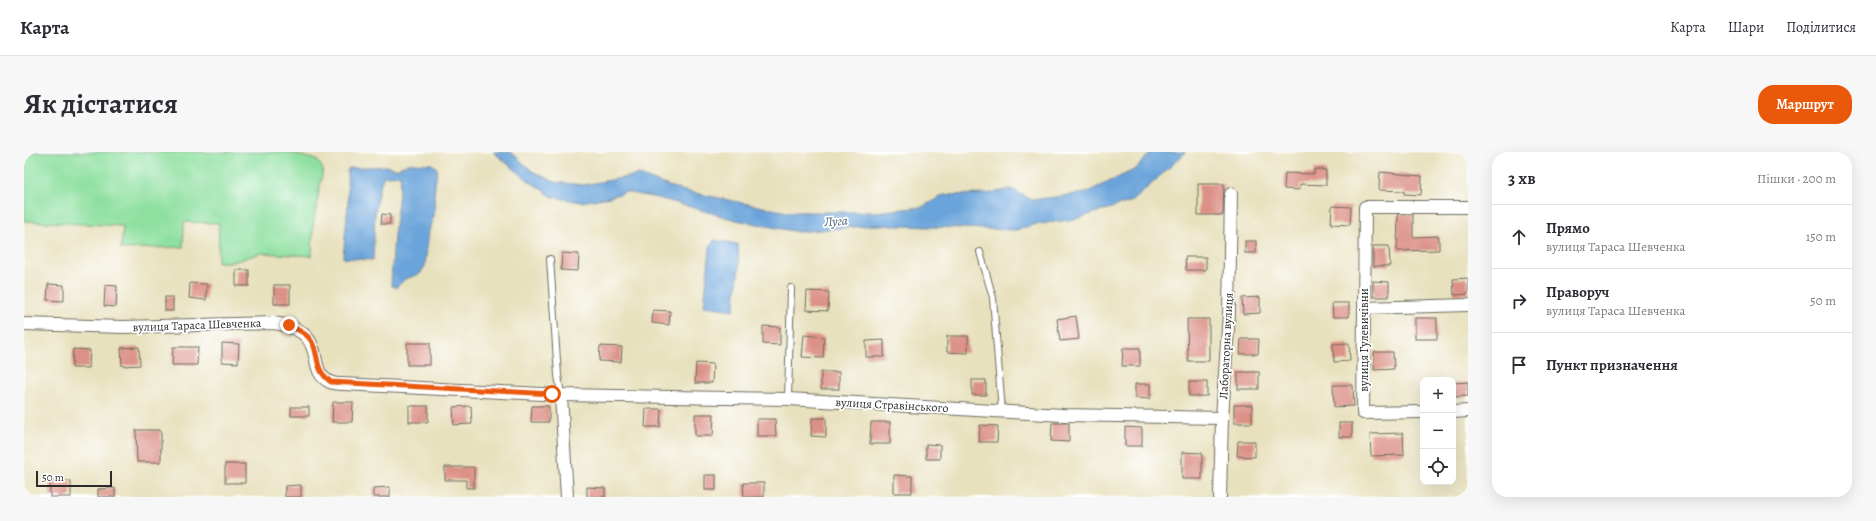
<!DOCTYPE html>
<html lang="uk">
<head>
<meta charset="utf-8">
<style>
	:root { --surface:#fff; --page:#f7f7f7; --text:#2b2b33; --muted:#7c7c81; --line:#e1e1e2; --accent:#ea580c }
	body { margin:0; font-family:Alegreya,serif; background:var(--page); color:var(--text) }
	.controls { position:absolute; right:12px; bottom:12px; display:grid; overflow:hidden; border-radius:8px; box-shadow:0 4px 16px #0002 }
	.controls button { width:36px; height:36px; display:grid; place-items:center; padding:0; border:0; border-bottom:1px solid var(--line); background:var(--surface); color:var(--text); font:20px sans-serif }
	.scale { position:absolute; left:12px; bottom:10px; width:76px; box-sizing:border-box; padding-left:4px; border:2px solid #2b2b2b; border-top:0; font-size:11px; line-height:14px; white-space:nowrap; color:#2b2b2b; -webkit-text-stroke:3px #fff; paint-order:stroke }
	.stop { position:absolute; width:12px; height:12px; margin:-9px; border:3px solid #ea580c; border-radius:50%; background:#fff }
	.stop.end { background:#ea580c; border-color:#fff; box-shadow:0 1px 4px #0008 }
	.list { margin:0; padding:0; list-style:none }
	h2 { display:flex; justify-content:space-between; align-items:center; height:52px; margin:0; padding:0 16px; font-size:17px }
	h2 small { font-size:13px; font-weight:400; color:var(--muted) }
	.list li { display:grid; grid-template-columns:26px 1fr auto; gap:12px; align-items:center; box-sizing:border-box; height:64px; padding:0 16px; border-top:1px solid var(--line) }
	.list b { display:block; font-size:15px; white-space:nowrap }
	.list p { margin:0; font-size:13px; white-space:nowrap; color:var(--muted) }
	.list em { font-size:13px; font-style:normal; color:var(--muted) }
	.icon { flex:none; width:22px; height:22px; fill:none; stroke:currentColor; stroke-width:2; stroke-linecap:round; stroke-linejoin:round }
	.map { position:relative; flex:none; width:1444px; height:345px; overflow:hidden; border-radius:16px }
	header { display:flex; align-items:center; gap:24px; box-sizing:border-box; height:56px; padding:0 20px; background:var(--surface); border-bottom:1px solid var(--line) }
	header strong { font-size:19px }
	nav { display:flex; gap:22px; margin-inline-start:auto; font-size:14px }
	.intro { display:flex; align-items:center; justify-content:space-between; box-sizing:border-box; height:96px; padding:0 24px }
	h1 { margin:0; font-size:28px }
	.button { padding:10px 18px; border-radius:16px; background:var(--accent); color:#fff; font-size:14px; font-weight:700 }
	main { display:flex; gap:24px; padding:0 24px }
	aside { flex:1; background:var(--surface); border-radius:16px; box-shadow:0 4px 16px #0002 }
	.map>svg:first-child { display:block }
</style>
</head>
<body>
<header>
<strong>Карта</strong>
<nav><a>Карта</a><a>Шари</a><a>Поділитися</a></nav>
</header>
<div class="intro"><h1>Як дістатися</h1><a class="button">Маршрут</a></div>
<main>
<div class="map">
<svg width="1444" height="345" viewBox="0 0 1444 345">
	<rect width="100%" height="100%" fill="#fff"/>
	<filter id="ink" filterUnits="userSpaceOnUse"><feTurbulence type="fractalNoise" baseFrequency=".025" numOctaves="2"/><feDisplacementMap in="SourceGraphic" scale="8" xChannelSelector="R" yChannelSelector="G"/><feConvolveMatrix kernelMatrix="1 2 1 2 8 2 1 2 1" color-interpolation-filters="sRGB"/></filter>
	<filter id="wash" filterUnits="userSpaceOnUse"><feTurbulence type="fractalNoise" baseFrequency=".012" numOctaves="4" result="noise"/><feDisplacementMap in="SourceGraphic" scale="16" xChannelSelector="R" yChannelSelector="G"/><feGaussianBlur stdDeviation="0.9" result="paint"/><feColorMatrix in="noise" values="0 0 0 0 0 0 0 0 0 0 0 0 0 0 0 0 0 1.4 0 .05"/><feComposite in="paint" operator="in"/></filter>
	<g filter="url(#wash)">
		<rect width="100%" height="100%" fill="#e8e1be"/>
		<polygon fill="#8fe0a0" stroke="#5d8666" points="0,0 262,0 293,8 299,17 289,73 288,104 237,101 209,110 194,110 195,71 160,70 159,95 97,97 99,74 0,69"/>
		<g fill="#6ba4da" stroke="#4b6882">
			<polygon points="469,0 487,0 508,19 531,30 559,33 615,23 656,38 763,60 852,60 898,55 920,43 962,42 987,37 1008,48 1061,41 1112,17 1127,0 1162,0 1109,49 1052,67 1008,73 992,78 850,73 774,80 712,68 638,47 602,40 586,45 557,50 529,45 505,29"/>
			<path d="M389,11L408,12L413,16L410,43L411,57L405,79L401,114L396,122L381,127L372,136L367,133L370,83L377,23L360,24C348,49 351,80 349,108L319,106L324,52L323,19L325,16L362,14L374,17L379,13Z"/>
			<polygon points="690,88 714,92 715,116 710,158 680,154 686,95"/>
		</g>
		<g id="blocks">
			<g fill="#dc9187">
				<polygon points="1290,17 1302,18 1302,33 1276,32 1276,38 1260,37 1261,21 1290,22"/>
				<polygon points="1356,20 1398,24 1397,43 1380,42 1380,39 1355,38"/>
				<polygon points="1174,32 1200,32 1199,63 1174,63"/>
				<polygon points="1308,54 1327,55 1326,73 1307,72"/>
				<polygon points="358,62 366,63 366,72 357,72"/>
				<polygon points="1374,62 1389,62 1389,85 1415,84 1415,98 1373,99"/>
				<rect x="1221" y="89" width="11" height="12"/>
				<polygon points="1349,94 1365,94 1366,114 1349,114"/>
				<polygon points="538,101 555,102 554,119 537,118"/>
				<polygon points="1161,105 1182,105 1182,118 1162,118"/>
				<rect x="212" y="118" width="13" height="16"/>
				<polygon points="1444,126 1444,142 1430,143 1429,127"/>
				<polygon points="1349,129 1365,130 1365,145 1349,145"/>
				<polygon points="166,131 183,132 182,148 165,146"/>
				<polygon points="24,132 40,133 40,149 23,148"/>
				<polygon points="81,133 93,134 92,155 80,154"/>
				<rect x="250" y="133" width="16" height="19"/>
				<polygon points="783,139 805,140 804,159 782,158"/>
				<rect x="141" y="145" width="8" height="14"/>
				<polygon points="1236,145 1236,161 1219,162 1218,146"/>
				<polygon points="1308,151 1325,151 1325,165 1309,165"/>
				<polygon points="629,158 646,159 645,173 628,171"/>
				<polygon points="1052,164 1055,187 1036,189 1033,167"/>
				<rect x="1391" y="166" width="22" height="21"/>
				<polygon points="1163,167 1185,167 1185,209 1164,209"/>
				<polygon points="739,174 756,175 756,193 739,192"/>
				<polygon points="780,183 800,185 799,206 778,205"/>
				<polygon points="923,184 944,184 944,201 923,200"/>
				<polygon points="1217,187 1235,187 1234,202 1216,202"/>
				<polygon points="860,188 860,205 842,205 842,189"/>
				<polygon points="198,191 215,192 214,211 198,210"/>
				<rect x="383" y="191" width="23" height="22"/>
				<polygon points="1325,191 1326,209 1310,210 1309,192"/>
				<polygon points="576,194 598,195 597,210 575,209"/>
				<polygon points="115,195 116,213 98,214 97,196"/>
				<polygon points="149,195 174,195 173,213 148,213"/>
				<polygon points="1099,196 1116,196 1116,214 1098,214"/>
				<polygon points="49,197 66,198 65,216 48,216"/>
				<polygon points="1350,200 1369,200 1370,217 1350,218"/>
				<polygon points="672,211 689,212 688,231 671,231"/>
				<rect x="797" y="220" width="18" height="17"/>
				<rect x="1214" y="220" width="21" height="17"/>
				<rect x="948" y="228" width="14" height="15"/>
				<rect x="1165" y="230" width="18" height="14"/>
				<polygon points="1444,230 1444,244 1430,245 1429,231"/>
				<polygon points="1111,232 1126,232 1126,247 1111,246"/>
				<polygon points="1309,233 1329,233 1330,254 1310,255"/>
				<polygon points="309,250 329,250 328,270 308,270"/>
				<rect x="1210" y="253" width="18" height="18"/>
				<rect x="385" y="254" width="19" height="16"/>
				<polygon points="447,254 448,272 430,273 429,255"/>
				<polygon points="508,254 525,254 525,270 507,270"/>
				<rect x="267" y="255" width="18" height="9"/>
				<polygon points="622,257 637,257 636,275 621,275"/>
				<polygon points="671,262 690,262 689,284 671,284"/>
				<polygon points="788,266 802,266 802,285 787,284"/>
				<polygon points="733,267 751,267 752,284 733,284"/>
				<polygon points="847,270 866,270 866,292 846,292"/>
				<polygon points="1028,271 1045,271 1045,290 1027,289"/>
				<rect x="1315" y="271" width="13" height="14"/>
				<polygon points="956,273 974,274 973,290 955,290"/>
				<polygon points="1101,275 1118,276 1118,294 1101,294"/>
				<polygon points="112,278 137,278 137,310 113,310"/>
				<polygon points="1379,281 1380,303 1347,304 1346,282"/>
				<polygon points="1214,289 1231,289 1231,305 1213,304"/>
				<polygon points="902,292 916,293 916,307 902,307"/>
				<polygon points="1158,300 1178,301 1178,327 1158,327"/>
				<rect x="201" y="312" width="20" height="19"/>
				<polygon points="421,315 450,315 450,336 442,336 442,328 421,328"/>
				<rect x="681" y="323" width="11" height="15"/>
				<polygon points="870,323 888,324 888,341 870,341"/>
				<rect x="26" y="329" width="21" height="16"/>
				<polygon points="719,331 740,331 740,345 720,345"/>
				<polygon points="277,333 277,345 261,345 261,334"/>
				<polygon points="366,335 366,345 349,345 349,336"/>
				<polygon points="563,335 581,336 581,345 563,345"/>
				<polygon points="91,336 91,345 74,345 74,337"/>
			</g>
		</g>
	</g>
	<g filter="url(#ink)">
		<use href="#blocks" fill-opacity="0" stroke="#6d6b5e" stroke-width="1"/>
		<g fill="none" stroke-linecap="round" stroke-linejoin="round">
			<defs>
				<g id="service">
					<polyline points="956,100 969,146 978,260"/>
					<polyline points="526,107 534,223 537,243"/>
					<polyline points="764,247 767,136"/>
				</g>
				<g id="minor">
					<polyline points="1340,156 1444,153"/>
					<path d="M0,172L99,175L249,171C309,179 279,218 306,230C310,232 315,232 319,232L537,243L764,247L1039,263L1198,266"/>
					<polyline points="537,243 543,345"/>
					<polyline points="1399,260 1339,261 1341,55 1444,55"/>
					<polyline points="1429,260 1444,259"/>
					<polyline points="1196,345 1198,266 1205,161 1207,42"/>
				</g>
			</defs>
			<use href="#service" stroke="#6d6b5e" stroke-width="8"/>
			<use href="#minor" stroke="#6d6b5e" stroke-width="14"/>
			<use href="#service" stroke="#fff" stroke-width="6"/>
			<use href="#minor" stroke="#fff" stroke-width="12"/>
		</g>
	</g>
	<g fill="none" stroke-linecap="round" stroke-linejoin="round" filter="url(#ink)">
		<path stroke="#ea580c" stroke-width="5" d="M265,173C272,177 281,180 286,187C297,202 288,216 307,230L528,242"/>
	</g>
	<g text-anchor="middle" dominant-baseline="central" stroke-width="3.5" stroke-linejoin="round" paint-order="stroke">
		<g font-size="12" fill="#2b2b2b" stroke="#fff">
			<text transform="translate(173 173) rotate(-2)">вулиця Тараса Шевченка</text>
			<text transform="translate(1340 188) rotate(-90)">вулиця Гулевичівни</text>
			<text transform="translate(1202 194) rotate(-87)">Лабораторна вулиця</text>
			<text transform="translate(868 253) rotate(3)">вулиця Стравінського</text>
		</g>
		<g font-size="13" font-style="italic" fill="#455b71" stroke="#fff">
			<text transform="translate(812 69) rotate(-4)">Луга</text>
		</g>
	</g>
</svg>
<div class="controls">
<button>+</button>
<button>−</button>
<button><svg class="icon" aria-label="locate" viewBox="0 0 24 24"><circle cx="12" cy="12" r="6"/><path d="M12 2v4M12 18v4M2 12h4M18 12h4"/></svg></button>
</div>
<div class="scale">50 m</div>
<div class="stop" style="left:528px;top:242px"></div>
<div class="stop end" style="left:265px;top:173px"></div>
</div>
<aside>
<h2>3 хв<small>Пішки · 200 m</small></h2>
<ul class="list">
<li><svg class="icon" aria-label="ahead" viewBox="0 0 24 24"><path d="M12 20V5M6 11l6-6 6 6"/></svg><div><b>Прямо</b><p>вулиця Тараса Шевченка</p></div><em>150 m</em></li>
<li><svg class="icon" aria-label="right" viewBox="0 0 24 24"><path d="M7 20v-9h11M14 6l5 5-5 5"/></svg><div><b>Праворуч</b><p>вулиця Тараса Шевченка</p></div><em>50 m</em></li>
<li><svg class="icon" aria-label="arrive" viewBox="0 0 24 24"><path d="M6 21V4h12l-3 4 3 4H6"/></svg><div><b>Пункт призначення</b></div></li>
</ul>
</aside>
</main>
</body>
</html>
